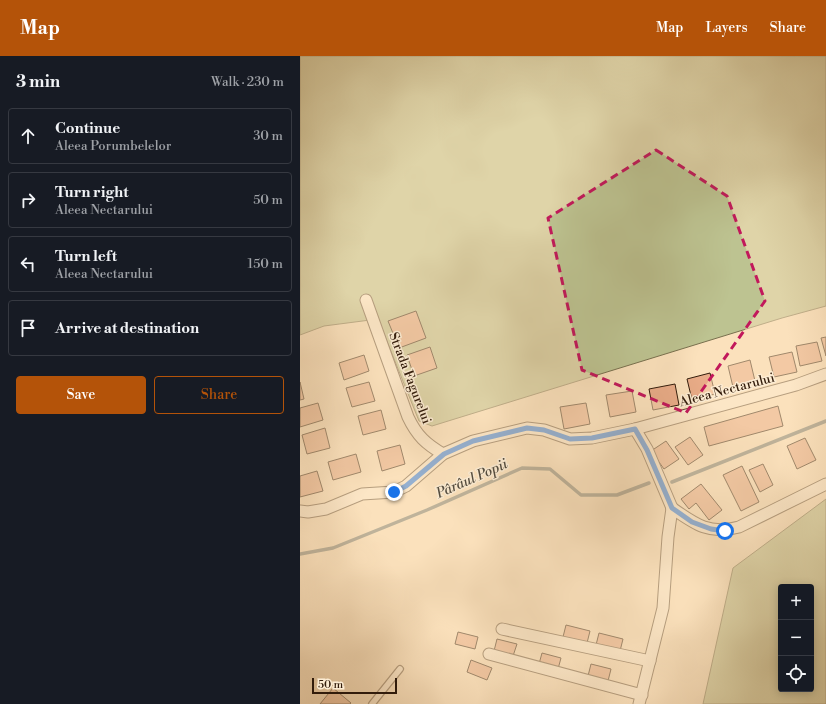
<!DOCTYPE html>
<html lang="en">
<head>
<meta charset="utf-8">
<style>
	:root { --surface:#171b24; --page:#20242c; --text:#f1f3f6; --muted:#9ea1a6; --line:#363941; --accent:#b45309 }
	body { margin:0; font-family:"Libre Bodoni",serif; background:var(--page); color:var(--text) }
	.controls { position:absolute; right:12px; bottom:12px; display:grid; overflow:hidden; border-radius:4px; box-shadow:0 2px 10px #0003 }
	.controls button { width:36px; height:36px; display:grid; place-items:center; padding:0; border:0; border-bottom:1px solid var(--line); background:var(--surface); color:var(--text); font:20px sans-serif }
	.scale { position:absolute; left:12px; bottom:10px; width:85px; box-sizing:border-box; padding-left:4px; border:2px solid #321c0b; border-top:0; font-size:11px; line-height:14px; white-space:nowrap; color:#321c0b; -webkit-text-stroke:3px #fcecd3; paint-order:stroke }
	.stop { position:absolute; width:12px; height:12px; margin:-9px; border:3px solid #1a73e8; border-radius:50%; background:#fff }
	.stop.end { background:#1a73e8; border-color:#fff; box-shadow:0 1px 4px #0008 }
	.list { margin:0; padding:0; list-style:none }
	h2 { display:flex; justify-content:space-between; align-items:center; height:52px; margin:0; padding:0 16px; font-size:17px }
	h2 small { font-size:13px; font-weight:400; color:var(--muted) }
	.list li { display:grid; grid-template-columns:26px 1fr auto; gap:12px; align-items:center; box-sizing:border-box; height:56px; margin:0 8px 8px; padding:0 8px; border:1px solid var(--line); border-radius:4px }
	.list b { display:block; font-size:15px; white-space:nowrap }
	.list p { margin:0; font-size:13px; white-space:nowrap; color:var(--muted) }
	.list em { font-size:13px; font-style:normal; color:var(--muted) }
	.actions { display:flex; gap:8px; padding:12px 16px }
	.actions a { flex:1; padding:9px 0; border:1px solid var(--accent); border-radius:4px; text-align:center; font-size:14px; color:var(--accent) }
	.actions .main { background:var(--accent); color:#fff }
	.icon { flex:none; width:22px; height:22px; fill:none; stroke:currentColor; stroke-width:2; stroke-linecap:round; stroke-linejoin:round }
	.map { position:relative; flex:none; width:526px; height:648px; overflow:hidden }
	header { display:flex; align-items:center; gap:24px; box-sizing:border-box; height:56px; padding:0 20px; background:var(--accent); color:#fff }
	header strong { font-size:19px }
	nav { display:flex; gap:22px; margin-inline-start:auto; font-size:14px }
	main { display:flex }
	aside { flex:1; background:var(--surface) }
	.map>svg:first-child { display:block }
</style>
</head>
<body>
<header>
<strong>Map</strong>
<nav><a>Map</a><a>Layers</a><a>Share</a></nav>
</header>
<main>
<aside>
<h2>3 min<small>Walk · 230 m</small></h2>
<ul class="list">
<li><svg class="icon" aria-label="ahead" viewBox="0 0 24 24"><path d="M12 20V5M6 11l6-6 6 6"/></svg><div><b>Continue</b><p>Aleea Porumbelelor</p></div><em>30 m</em></li>
<li><svg class="icon" aria-label="right" viewBox="0 0 24 24"><path d="M7 20v-9h11M14 6l5 5-5 5"/></svg><div><b>Turn right</b><p>Aleea Nectarului</p></div><em>50 m</em></li>
<li><svg class="icon" aria-label="left" viewBox="0 0 24 24"><path d="M17 20v-9H6M10 6l-5 5 5 5"/></svg><div><b>Turn left</b><p>Aleea Nectarului</p></div><em>150 m</em></li>
<li><svg class="icon" aria-label="arrive" viewBox="0 0 24 24"><path d="M6 21V4h12l-3 4 3 4H6"/></svg><div><b>Arrive at destination</b></div></li>
</ul>
<div class="actions"><a class="main">Save</a><a>Share</a></div>
</aside>
<div class="map">
<svg width="526" height="648" viewBox="0 0 526 648">
	<rect width="100%" height="100%" fill="#fbe1bc"/>
	<filter id="stains"><feTurbulence type="fractalNoise" baseFrequency=".005" numOctaves="4"/><feColorMatrix values="0 0 0 0 .2 0 0 0 0 .09 0 0 0 0 .02 0 0 0 .5 -.17"/></filter>
	<radialGradient id="worn" r=".72"><stop offset=".6" stop-color="#630" stop-opacity="0"/><stop offset="1" stop-color="#630" stop-opacity=".3"/></radialGradient>
	<g fill="#bdc391" stroke="#78704e" fill-rule="evenodd">
		<polygon points="0,0 526,0 526,250 482,262 132,370 119,365 78,263 24,270 0,279"/>
		<path d="M526,443V648H403L433,512ZM481,531H511V633H481Z"/>
	</g>
	<g fill="none" stroke-linecap="round" stroke-linejoin="round">
		<g stroke="#757b73" stroke-width="3.5">
			<polyline points="372,426 526,365"/>
			<polyline points="0,498 33,492 127,454 222,412 250,413 281,439 317,439 349,427"/>
		</g>
	</g>
	<g fill="#e9ac88" stroke="#321c0b">
		<polygon points="116,255 126,282 99,292 88,265"/>
		<polygon points="526,281 526,300 521,282"/>
		<polygon points="517,286 522,305 500,310 496,290"/>
		<polygon points="130,291 137,312 114,320 107,299"/>
		<polygon points="492,296 497,316 474,321 469,301"/>
		<polygon points="64,299 69,315 44,324 39,307"/>
		<polygon points="450,304 455,325 433,331 428,310"/>
		<polygon points="410,317 415,338 392,344 387,323"/>
		<polygon points="0,326 4,343 0,344"/>
		<polygon points="69,326 75,345 52,351 46,332"/>
		<polygon points="375,328 379,349 353,354 349,333"/>
		<polygon points="332,335 336,356 310,361 306,339"/>
		<polygon points="18,347 23,364 0,371 0,352"/>
		<polygon points="286,347 290,368 264,373 260,351"/>
		<polygon points="478,350 483,370 409,390 404,371"/>
		<polygon points="81,354 86,373 63,379 58,360"/>
		<polygon points="25,372 30,392 7,398 2,379"/>
		<polygon points="390,381 403,399 388,409 375,391"/>
		<polygon points="505,382 516,404 497,413 487,390"/>
		<polygon points="366,385 379,403 364,413 351,395"/>
		<polygon points="100,389 105,408 82,415 77,395"/>
		<polygon points="56,398 61,416 33,424 28,406"/>
		<polygon points="463,408 473,429 460,436 449,414"/>
		<polygon points="442,410 459,446 441,455 423,419"/>
		<polygon points="17,415 23,435 0,441 0,420"/>
		<polygon points="401,428 422,454 409,464 396,447 389,453 381,443"/>
		<polygon points="266,569 290,575 287,587 263,581"/>
		<polygon points="158,576 178,581 175,593 155,588"/>
		<polygon points="299,577 323,583 320,595 296,589"/>
		<polygon points="197,583 217,588 213,600 194,595"/>
		<polygon points="242,597 261,602 258,613 239,608"/>
		<polygon points="171,604 192,612 187,624 167,616"/>
		<polygon points="291,608 311,613 308,625 288,620"/>
		<polygon points="33,632 51,647 50,648 20,648"/>
	</g>
	<g fill="none" stroke-linecap="round" stroke-linejoin="round">
		<defs>
			<polyline id="service" points="72,648 100,613"/>
			<g id="minor">
				<path d="M66,244L108,361C117,380 126,388 143,398"/>
				<polyline points="335,373 347,393 372,452"/>
				<path d="M372,452C396,469 410,479 439,471L526,428"/>
				<polyline points="0,455 8,456 26,453 62,438 94,436 106,430 143,398 173,385 227,372 244,374 270,383 292,382 335,373 496,329 526,318"/>
				<polyline points="202,573 350,605"/>
				<polyline points="189,598 342,639"/>
				<polyline points="339,648 363,552 368,481 372,452"/>
			</g>
		</defs>
		<use href="#service" stroke="#644d37" stroke-width="8"/>
		<use href="#minor" stroke="#644d37" stroke-width="13"/>
		<use href="#service" stroke="#fcecd3" stroke-width="5.5"/>
		<use href="#minor" stroke="#fcecd3" stroke-width="11"/>
	</g>
	<g fill="none" stroke-linecap="round" stroke-linejoin="round">
		<polyline stroke="#1a73e8" stroke-width="5" points="94,436 106,430 144,398 173,385 227,372 244,374 270,383 292,382 335,373 347,394 372,452 392,466 411,473 425,475"/>
	</g>
	<path d="M0 0H526V648H0ZM356,94L427,140L465,245L386,357L282,314L248,162Z" fill="#fbe1bc" fill-opacity=".55" fill-rule="evenodd"/>
	<path fill="none" stroke="#c2185b" stroke-width="3" stroke-dasharray="8 5" stroke-linejoin="round" d="M356,94L427,140L465,245L386,357L282,314L248,162Z"/>
	<g text-anchor="middle" dominant-baseline="central" stroke-width="3" stroke-linejoin="round" paint-order="stroke">
		<g font-size="13" fill="#321c0b" stroke="#fcecd3">
			<text transform="translate(110 322) rotate(69)">Strada Fagurelui</text>
			<text transform="translate(427 334) rotate(-15)">Aleea Nectarului</text>
		</g>
		<g font-size="14" font-style="italic" fill="#534c3f" stroke="#fcecd3">
			<text transform="translate(172 423) rotate(-24)">Pârâul Popii</text>
		</g>
	</g>
	<rect width="100%" height="100%" filter="url(#stains)"/>
	<rect width="100%" height="100%" fill="url(#worn)"/>
</svg>
<div class="controls">
<button>+</button>
<button>−</button>
<button><svg class="icon" aria-label="locate" viewBox="0 0 24 24"><circle cx="12" cy="12" r="6"/><path d="M12 2v4M12 18v4M2 12h4M18 12h4"/></svg></button>
</div>
<div class="scale">50 m</div>
<div class="stop" style="left:425px;top:475px"></div>
<div class="stop end" style="left:94px;top:436px"></div>
</div>
</main>
</body>
</html>
